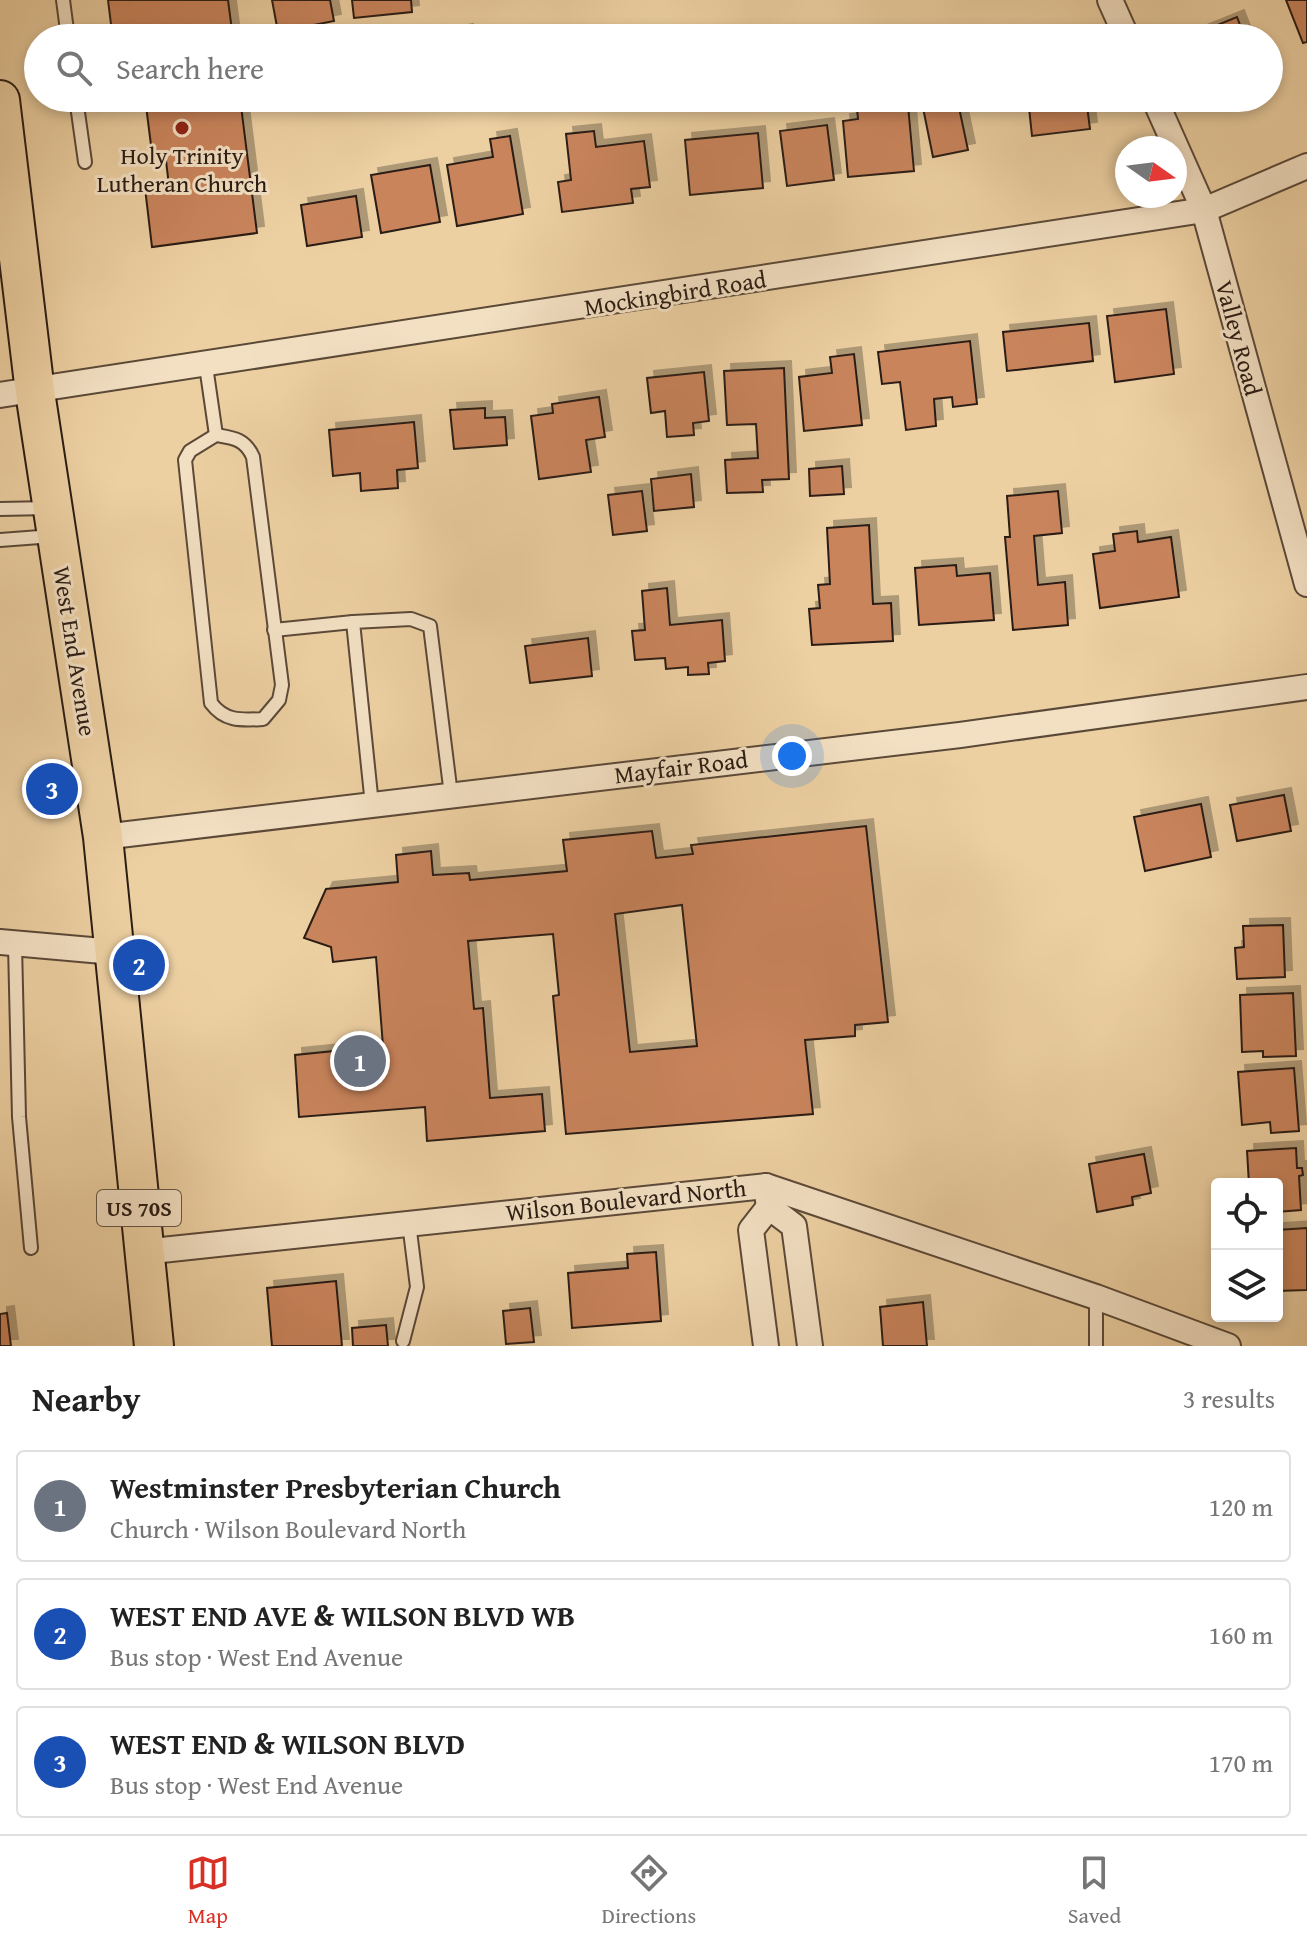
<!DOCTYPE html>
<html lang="en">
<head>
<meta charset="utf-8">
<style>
	:root { --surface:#fff; --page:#f2f2f2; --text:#222; --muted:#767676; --line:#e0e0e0; --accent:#d93025 }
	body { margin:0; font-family:"Gentium Book Plus",serif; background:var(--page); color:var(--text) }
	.controls { position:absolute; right:24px; bottom:24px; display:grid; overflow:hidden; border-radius:8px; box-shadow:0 4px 12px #0003 }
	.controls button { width:72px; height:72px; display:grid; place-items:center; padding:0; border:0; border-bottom:2px solid var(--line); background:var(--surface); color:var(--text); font:40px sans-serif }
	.compass { position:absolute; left:1115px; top:136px; width:72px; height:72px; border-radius:50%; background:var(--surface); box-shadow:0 4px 12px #0003; rotate:104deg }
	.you { position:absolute; left:792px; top:756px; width:28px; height:28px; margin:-20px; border:6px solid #fff; border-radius:50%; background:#1a73e8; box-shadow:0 0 0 12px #1a73e833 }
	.badge { display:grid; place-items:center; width:52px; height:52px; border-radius:50%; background:var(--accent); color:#fff; font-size:26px; font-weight:700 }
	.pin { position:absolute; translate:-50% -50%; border:4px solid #fff; box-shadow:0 2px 8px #0006 }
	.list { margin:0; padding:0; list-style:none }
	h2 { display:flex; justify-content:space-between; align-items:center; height:104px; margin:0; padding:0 32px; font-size:34px }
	h2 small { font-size:26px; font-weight:400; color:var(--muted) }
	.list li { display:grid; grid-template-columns:52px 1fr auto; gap:24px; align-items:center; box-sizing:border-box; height:112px; margin:0 16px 16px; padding:0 16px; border:2px solid var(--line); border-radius:8px }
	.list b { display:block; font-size:30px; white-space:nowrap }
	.list p { margin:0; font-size:26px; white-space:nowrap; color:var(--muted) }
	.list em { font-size:26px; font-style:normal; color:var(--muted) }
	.icon { flex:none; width:44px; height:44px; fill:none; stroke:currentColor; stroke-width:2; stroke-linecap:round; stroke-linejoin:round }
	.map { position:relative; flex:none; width:1307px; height:1346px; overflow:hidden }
	.search { position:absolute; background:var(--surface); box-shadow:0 4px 12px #0003; left:24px; right:24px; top:24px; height:88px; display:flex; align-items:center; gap:20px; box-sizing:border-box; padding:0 28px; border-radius:44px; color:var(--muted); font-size:30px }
	.sheet { height:488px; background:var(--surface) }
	nav { display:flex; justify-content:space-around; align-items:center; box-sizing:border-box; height:112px; border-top:2px solid var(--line); background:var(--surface); font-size:22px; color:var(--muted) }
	nav a { display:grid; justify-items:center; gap:4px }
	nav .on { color:var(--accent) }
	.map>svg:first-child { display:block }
</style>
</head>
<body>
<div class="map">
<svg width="1307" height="1346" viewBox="0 0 1307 1346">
	<defs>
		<filter id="shadow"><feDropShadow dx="7" dy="-7" stdDeviation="0" flood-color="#0004"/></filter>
	</defs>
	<rect width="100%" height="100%" fill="#edd0a2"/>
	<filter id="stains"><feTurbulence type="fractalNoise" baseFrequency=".0025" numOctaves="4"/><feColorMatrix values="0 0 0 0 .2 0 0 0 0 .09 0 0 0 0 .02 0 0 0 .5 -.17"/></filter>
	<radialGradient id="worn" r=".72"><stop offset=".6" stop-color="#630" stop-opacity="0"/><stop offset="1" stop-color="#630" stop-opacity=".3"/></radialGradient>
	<g fill="#c9845b" stroke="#2a1c14" stroke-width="2" fill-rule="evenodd" filter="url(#shadow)">
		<polygon points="108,0 228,0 233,38 141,38 140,28 112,32"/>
		<polygon points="272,0 330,0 334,21 278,32"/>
		<polygon points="352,0 411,0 412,12 354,18"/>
		<polygon points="1286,0 1307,0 1307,42 1303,43"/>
		<polygon points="1237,17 1245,38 1197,38 1195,34"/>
		<polygon points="466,31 467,38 432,38"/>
		<polygon points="145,98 240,98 257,233 152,247 145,188 169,186 165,152 152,153"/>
		<polygon points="856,98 879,98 880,108 908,105 914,171 848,177 843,121 858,119"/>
		<polygon points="921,98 957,98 968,150 933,157"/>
		<polygon points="1028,98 1086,98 1090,129 1032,136"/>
		<polygon points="827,125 834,180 787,186 780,131"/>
		<polygon points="594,131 596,147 644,141 650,187 631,189 633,203 562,212 558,182 571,180 566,134"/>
		<polygon points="758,133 763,188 690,195 685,140"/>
		<polygon points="510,136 523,214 457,226 447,165 493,157 490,139"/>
		<polygon points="430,165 440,222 381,233 371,175"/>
		<polygon points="356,196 362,237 307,246 301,205"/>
		<polygon points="1166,309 1174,374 1115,382 1107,316"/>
		<polygon points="1089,323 1093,361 1007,371 1003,332"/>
		<polygon points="970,341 977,404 953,407 952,397 934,399 936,426 906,430 900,382 882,384 878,352"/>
		<polygon points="854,354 862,425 804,431 799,377 832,373 830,357"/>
		<polygon points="784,368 789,479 762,480 763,492 727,493 725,460 758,458 756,424 727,425 724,371"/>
		<polygon points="704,372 709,421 693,423 694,435 667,437 665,411 651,413 647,378"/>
		<polygon points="599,397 605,437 586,440 591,472 539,479 531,416 553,413 552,404"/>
		<polygon points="485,408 485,418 505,417 507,445 454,449 450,410"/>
		<polygon points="414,422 418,468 397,470 398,488 361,491 360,473 333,476 329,430"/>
		<polygon points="842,466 844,494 810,496 809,469"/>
		<polygon points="691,474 694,507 654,511 651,479"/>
		<polygon points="642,491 647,531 613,535 608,495"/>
		<polygon points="1058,491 1062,533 1034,536 1038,585 1065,582 1068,625 1013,630 1005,537 1010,537 1007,496"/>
		<polygon points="869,525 873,604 891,603 893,641 812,645 809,609 820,608 818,585 830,584 827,528"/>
		<polygon points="1137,531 1138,542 1171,537 1179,597 1100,608 1093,554 1115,551 1113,534"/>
		<polygon points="956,565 957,576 990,573 994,620 919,625 915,568"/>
		<polygon points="667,588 670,625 722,620 725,661 708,663 709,674 688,675 688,667 666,669 665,658 635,660 632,631 645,630 642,591"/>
		<polygon points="588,638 592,676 530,683 525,646"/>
		<polygon points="1284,795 1291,831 1237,841 1230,805"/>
		<polygon points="1201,804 1211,857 1145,871 1134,817"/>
		<path d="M866,826L888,1022L855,1025V1036L805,1040L813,1114L566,1134L553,996L559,995L553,934L468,941L474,1009L483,1008L490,1098L542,1094L545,1131L427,1141L425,1107L299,1117L295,1055L383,1046L376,957L333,962L331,947L304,938L326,889L398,882L396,855L431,851L433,875L469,873L470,880L567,871L563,840L652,831L656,858L693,854L691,845ZM682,905L697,1046L630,1052L615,914Z"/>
		<polygon points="1283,925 1285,977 1237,979 1235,948 1244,947 1243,926"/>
		<polygon points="1293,993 1296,1056 1263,1057 1263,1051 1242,1052 1240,995"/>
		<polygon points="1294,1068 1299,1131 1271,1133 1270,1122 1242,1125 1238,1072"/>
		<polygon points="1296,1148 1297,1168 1302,1168 1303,1175 1299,1176 1301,1210 1277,1212 1277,1184 1249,1184 1247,1151"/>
		<polygon points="1144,1154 1151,1193 1132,1197 1133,1205 1097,1212 1089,1164"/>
		<polygon points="1307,1228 1307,1290 1277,1291 1277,1230"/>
		<polygon points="656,1252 661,1321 572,1328 568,1273 628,1268 627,1254"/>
		<polygon points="336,1281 342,1346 272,1346 267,1288"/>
		<polygon points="923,1302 927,1346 883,1346 880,1307"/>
		<polygon points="530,1308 534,1342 506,1344 503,1311"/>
		<polygon points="7,1313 11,1346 0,1346 0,1314"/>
		<polygon points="386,1325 388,1346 353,1346 352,1328"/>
	</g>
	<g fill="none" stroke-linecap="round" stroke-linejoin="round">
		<defs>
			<g id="service">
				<polyline points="63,0 68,38"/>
				<polyline points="76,98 85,162"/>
				<polyline points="206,366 216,435"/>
				<path d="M216,435C234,438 245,439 253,457L282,685L279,700L263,719C242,720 225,722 211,703L185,460L190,451Z"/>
				<polyline points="0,509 49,508"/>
				<polyline points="0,540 53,536"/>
				<polyline points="274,630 353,622"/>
				<polyline points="372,805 353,622 411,619 430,626 451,795"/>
				<polyline points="15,945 19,1117 31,1248"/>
				<polyline points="403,1341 417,1287 409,1223"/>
				<polyline points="1096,1346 1096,1297"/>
			</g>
			<g id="minor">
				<polyline points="1110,0 1127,38"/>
				<polyline points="1154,98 1204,210 1307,584"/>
				<polyline points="0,395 1204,210 1307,166"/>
				<polyline points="103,837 960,735 1307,687"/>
				<polyline points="0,942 114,952"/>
				<polyline points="766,1186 769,1207 794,1226 810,1346"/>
				<polyline points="143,1252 766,1186 1096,1297 1228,1346"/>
				<polyline points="766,1346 751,1230 769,1207"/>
			</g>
			<polyline id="primary" points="0,100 35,392 103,837 154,1346"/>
		</defs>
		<use href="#service" stroke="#5b4938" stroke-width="16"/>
		<use href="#minor" stroke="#5b4938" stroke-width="28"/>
		<use href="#primary" stroke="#2a1c14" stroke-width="42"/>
		<use href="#service" stroke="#f3e0c3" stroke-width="12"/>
		<use href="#minor" stroke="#f3e0c3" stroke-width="24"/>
		<use href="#primary" stroke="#edd0a2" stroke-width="38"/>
	</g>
	<circle fill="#8f2418" stroke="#f3e0c3" stroke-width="3" cx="182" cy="128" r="8"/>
	<g text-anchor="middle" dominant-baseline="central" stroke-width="6" stroke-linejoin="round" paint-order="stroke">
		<rect fill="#f3e0c3" stroke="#665748" stroke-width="2" x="97" y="1190" width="84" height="36" rx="6"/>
		<g font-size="22" font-weight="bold" fill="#2a1c14">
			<text x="139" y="1208">US 70S</text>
		</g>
		<g font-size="24" fill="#2a1c14" stroke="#f3e0c3">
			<text x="182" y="155">Holy Trinity<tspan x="182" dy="28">Lutheran Church</tspan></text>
		</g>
		<g font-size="24" fill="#2a1c14" stroke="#f3e0c3">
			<text transform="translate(675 293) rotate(-9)">Mockingbird Road</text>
			<text transform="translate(1239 338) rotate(75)">Valley Road</text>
			<text transform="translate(75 651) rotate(81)">West End Avenue</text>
			<text transform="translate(681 767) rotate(-7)">Mayfair Road</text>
			<text transform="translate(626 1200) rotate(-6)">Wilson Boulevard North</text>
		</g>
	</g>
	<rect width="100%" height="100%" filter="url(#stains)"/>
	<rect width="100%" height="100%" fill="url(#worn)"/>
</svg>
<div class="controls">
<button><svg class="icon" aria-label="locate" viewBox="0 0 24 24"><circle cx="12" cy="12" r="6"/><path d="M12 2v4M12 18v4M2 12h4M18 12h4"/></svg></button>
<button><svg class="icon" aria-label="layers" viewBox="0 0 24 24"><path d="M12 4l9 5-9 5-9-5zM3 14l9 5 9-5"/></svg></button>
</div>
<svg class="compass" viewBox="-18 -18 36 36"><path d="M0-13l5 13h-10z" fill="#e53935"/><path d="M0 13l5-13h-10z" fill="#767676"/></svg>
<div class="you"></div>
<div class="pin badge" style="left:360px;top:1061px;background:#6b7280">1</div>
<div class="pin badge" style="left:139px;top:965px;background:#1a4fb4">2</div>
<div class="pin badge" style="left:52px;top:789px;background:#1a4fb4">3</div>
<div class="search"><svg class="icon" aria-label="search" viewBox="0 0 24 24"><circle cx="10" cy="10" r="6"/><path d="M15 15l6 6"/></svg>Search here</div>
</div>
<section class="sheet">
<h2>Nearby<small>3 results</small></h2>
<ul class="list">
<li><span class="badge" style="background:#6b7280">1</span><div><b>Westminster Presbyterian Church</b><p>Church · Wilson Boulevard North</p></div><em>120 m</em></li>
<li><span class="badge" style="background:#1a4fb4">2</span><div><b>WEST END AVE &amp; WILSON BLVD WB</b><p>Bus stop · West End Avenue</p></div><em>160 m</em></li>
<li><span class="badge" style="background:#1a4fb4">3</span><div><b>WEST END &amp; WILSON BLVD</b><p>Bus stop · West End Avenue</p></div><em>170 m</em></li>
</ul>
</section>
<nav>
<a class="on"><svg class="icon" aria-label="map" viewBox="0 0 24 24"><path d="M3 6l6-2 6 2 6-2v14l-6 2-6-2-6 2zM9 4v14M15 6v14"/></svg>Map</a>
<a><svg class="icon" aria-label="directions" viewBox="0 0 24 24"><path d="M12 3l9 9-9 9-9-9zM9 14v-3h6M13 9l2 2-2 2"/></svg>Directions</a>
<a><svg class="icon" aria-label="saved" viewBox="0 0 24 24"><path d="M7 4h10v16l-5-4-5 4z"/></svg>Saved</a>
</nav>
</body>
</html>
